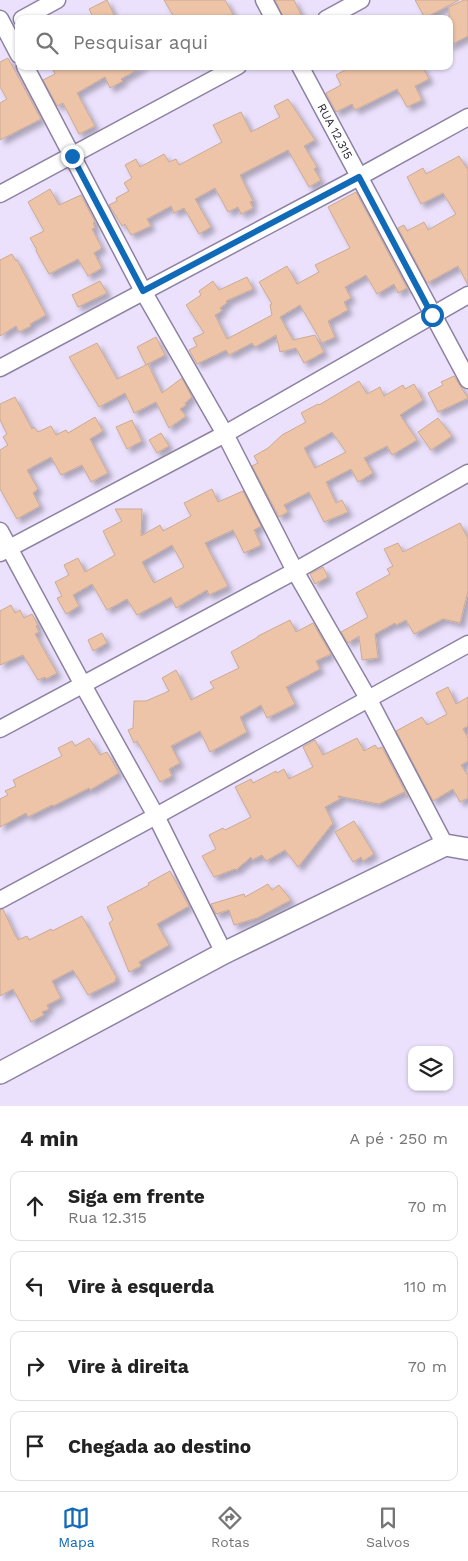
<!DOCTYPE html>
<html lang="pt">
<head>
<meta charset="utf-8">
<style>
	:root { --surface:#fff; --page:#f2f2f2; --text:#222; --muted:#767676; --line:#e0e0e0; --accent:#116ab8 }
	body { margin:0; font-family:"Work Sans",sans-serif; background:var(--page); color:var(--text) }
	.controls { position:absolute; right:15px; bottom:15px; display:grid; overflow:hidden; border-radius:10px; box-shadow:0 1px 4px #0004 }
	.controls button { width:45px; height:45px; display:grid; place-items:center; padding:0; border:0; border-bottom:1px solid var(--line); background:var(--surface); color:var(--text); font:25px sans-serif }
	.stop { position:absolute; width:15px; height:15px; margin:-11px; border:4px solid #116ab8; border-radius:50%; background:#fff }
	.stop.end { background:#116ab8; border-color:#fff; box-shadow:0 1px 5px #0008 }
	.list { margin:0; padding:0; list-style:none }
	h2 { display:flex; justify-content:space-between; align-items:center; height:65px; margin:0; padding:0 20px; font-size:21px }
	h2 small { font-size:16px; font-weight:400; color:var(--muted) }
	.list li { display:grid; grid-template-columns:32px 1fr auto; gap:15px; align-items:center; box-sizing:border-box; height:70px; margin:0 10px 10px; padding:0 10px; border:1px solid var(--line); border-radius:10px }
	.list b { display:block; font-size:19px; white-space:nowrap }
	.list p { margin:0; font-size:16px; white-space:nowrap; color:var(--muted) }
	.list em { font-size:16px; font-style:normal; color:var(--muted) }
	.icon { flex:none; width:28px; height:28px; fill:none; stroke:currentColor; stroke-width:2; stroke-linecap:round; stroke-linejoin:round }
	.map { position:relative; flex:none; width:468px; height:1106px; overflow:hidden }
	.search { position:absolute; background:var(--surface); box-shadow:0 1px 4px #0004; left:15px; right:15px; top:15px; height:55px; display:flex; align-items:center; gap:12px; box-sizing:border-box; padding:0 18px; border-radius:10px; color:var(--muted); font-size:19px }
	.sheet { height:385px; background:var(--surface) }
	nav { display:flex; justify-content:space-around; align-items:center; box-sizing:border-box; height:70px; border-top:1px solid var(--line); background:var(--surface); font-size:14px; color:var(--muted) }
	nav a { display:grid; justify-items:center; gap:2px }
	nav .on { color:var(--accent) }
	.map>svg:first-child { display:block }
</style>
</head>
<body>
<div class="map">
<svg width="468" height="1106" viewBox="0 0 468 1106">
	<defs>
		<filter id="shadow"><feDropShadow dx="4.5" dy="4.5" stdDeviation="2.5" flood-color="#0004"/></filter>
	</defs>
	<rect width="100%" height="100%" fill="#ebe1fd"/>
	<g fill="#edc4a8" stroke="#cbaa94" fill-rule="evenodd" filter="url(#shadow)">
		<polygon points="107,0 116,19 94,19 89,9"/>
		<polygon points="164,0 225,0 233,14 225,19 175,19"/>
		<polygon points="275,0 294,0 303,19 284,19"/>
		<polygon points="415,0 459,0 425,18"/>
		<polygon points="464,0 468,0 468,36 449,46 449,7"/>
		<polygon points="8,58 41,119 0,140 0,103 7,99 0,87 0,62"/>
		<polygon points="51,66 144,66 121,79 123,81 110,88 105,77 77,93 95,126 79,134 63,103 57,106 43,80 55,74"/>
		<polygon points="352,66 422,66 429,79 415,86 422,100 407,107 397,89 355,110 352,104 336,112 326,93 341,85 336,75"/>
		<polygon points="288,99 315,140 304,146 317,167 314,169 321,180 309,187 288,150 240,175 253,201 250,202 253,208 241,214 238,207 228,212 215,188 195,199 211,227 199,234 184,208 174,213 171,206 147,219 151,226 131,235 125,224 122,226 109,205 117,201 116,198 129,191 124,183 132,178 125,165 136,159 140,167 164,154 169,162 176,159 179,165 222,142 213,125 241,112 251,132 280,117 274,106"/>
		<polygon points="459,156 468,170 468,285 458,266 427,283 398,228 404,225 407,231 424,222 428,230 456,214 443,193 421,204 407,177 423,168 426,174"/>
		<polygon points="50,189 59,205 81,195 95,222 93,223 95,228 92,229 102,248 94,253 102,268 88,276 78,259 49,274 36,251 37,250 30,238 44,231 28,202"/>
		<polygon points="356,192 407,288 398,293 394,284 377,294 366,275 345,287 351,298 344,302 348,310 328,321 335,337 322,343 300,305 280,317 293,340 315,335 324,352 304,363 296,348 280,352 276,335 255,347 252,343 229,355 226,350 197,364 189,350 197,346 193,338 204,333 186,305 201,295 199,291 213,281 219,290 247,277 253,289 226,301 227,303 220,308 222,311 215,315 227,339 272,315 270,305 272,304 259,282 287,266 297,284 319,272 315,265 350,248 328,207"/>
		<polygon points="12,254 16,261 17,260 46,315 30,324 31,326 19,332 16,326 0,336 0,260"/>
		<polygon points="100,281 107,293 78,307 72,295"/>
		<polygon points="156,337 165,355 146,365 137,347"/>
		<polygon points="97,343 117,379 148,364 162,393 182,378 192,397 185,403 186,405 180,409 186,416 169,428 156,402 134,413 125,393 99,407 69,357"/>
		<polygon points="454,376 468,398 438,412 428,393 443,385 441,382"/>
		<path d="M359,381L367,394L380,387L384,396L403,385L405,389L414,384L423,400L400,415L417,440L392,455L387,446L364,458L373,473L358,482L351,469L326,482L336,503L342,500L348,512L324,522L309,492L284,505L288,512L279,517L252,466L258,463L254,456L268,448L282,435L306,422L301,413L318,404L319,405ZM332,432L346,452L315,468L304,448Z"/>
		<polygon points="15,397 32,429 34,427 38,432 51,426 56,435 66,430 68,433 95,417 103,431 90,439 108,473 91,482 82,465 61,475 51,457 27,470 38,489 33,493 40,506 17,519 0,489 0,450 8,445 3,437 7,434 0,420 0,404"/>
		<polygon points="438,418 452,436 431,450 418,432"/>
		<polygon points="132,420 142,441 127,449 116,427"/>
		<polygon points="161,433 169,446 157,453 149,440"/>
		<path d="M212,489L218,502L243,491L261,526L254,530L261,545L244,553L233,530L205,543L228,586L209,595L207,590L176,608L171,597L137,615L127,599L107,610L92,584L73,595L79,606L66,614L57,598L62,596L55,582L69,575L64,565L78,558L85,572L115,555L103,531L122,521L115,509H142L141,536L160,525L163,531L191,516L184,503ZM172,545L184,567L154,583L142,562Z"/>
		<polygon points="460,523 468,539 468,591 460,623 443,619 414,634 406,620 396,625 395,623 375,634 378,658 362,660 359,636 348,643 341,632 368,617 356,593 390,574 387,569 393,566 384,549 398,543 403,552"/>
		<polygon points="323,567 328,577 315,584 310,574"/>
		<polygon points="11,605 15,613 20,610 24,618 32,614 38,625 36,626 39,632 35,634 57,673 46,679 45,677 38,680 23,655 0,665 0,611"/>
		<polygon points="290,620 296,632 313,623 331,654 316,661 320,669 286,687 295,704 267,718 261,705 240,717 247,732 210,752 200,731 171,746 180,763 169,769 172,776 160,782 137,741 134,743 128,730 133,728 134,701 146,701 169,691 162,678 176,670 191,700 214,688 210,682 239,668 231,652 258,637 258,636"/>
		<polygon points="102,633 107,643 93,651 88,640"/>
		<polygon points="448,687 456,704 468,697 468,726 463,729 468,738 468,761 461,765 468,776 468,798 460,802 453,789 433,801 396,731 422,717 427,725 447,714 436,693"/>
		<polygon points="89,738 100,755 107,752 119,773 90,790 89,788 53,806 52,805 28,817 26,813 0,827 0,799 8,795 5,791 16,786 13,780 62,756 58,748 72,741 75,746"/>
		<polygon points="357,738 364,751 375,745 378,749 382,747 408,797 407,797 404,792 379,804 338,796 340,799 325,807 333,823 298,867 285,850 266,861 262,855 252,860 251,857 236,870 235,869 214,877 202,856 216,849 209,835 223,828 225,830 251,817 235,787 251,779 253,783 276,771 277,773 284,769 289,779 313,767 303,747 315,740 323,755"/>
		<polygon points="354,821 374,854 363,861 361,857 353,862 335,832"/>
		<polygon points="170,871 189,906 157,924 169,945 139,962 141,966 129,972 109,923 113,920 107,907 149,885 148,883"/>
		<polygon points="268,884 272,890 279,885 291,900 257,918 234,925 229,910 216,914 211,904 244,894 245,897"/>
		<polygon points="3,909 16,937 17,937 18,940 27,936 29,940 51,929 52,931 82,916 117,978 115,979 116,981 88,995 73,970 52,981 61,998 47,1005 49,1009 42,1012 44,1015 31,1022 13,989 0,996 0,910"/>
	</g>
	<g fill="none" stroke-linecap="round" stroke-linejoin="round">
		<defs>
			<g id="minor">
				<polyline points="264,0 274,19"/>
				<polyline points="0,19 19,55"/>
				<polyline points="22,19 57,0"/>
				<polyline points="326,19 361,0"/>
				<polyline points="25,66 143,291 225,434 295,571 369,700 445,845"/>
				<path id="s1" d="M300,66L468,380"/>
				<polyline points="0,194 238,66"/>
				<polyline points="0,368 359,177 468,117"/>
				<polyline points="0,531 83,685 156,816 224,953"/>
				<polyline points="0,553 225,434 468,295"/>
				<polyline points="0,729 295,571 468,473"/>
				<polyline points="0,900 156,816 468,644"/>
			</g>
			<polyline id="tertiary" points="0,1073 224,953 445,845 468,849"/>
		</defs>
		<use href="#minor" stroke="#8e82a2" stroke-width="19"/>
		<use href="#tertiary" stroke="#8e82a2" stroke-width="24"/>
		<use href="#minor" stroke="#fff" stroke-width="16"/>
		<use href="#tertiary" stroke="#fff" stroke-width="21"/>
	</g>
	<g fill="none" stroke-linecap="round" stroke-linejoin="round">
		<polyline stroke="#116ab8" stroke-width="6" points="72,156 143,291 359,177 432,315"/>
	</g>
	<g text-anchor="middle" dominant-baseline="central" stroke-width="5" stroke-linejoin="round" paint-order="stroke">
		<g font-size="12" fill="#231e2b" stroke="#fff">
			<text stroke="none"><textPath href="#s1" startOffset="74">RUA 12.315</textPath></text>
		</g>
	</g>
</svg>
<div class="controls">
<button><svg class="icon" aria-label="layers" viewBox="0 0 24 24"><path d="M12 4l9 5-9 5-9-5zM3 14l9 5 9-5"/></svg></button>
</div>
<div class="stop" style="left:432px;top:315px"></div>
<div class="stop end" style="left:72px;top:156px"></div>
<div class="search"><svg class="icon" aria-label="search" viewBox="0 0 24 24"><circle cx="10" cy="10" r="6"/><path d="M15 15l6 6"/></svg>Pesquisar aqui</div>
</div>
<section class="sheet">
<h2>4 min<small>A pé · 250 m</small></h2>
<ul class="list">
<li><svg class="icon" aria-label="ahead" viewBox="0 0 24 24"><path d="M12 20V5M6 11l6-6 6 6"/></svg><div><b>Siga em frente</b><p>Rua 12.315</p></div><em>70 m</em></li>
<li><svg class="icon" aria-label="left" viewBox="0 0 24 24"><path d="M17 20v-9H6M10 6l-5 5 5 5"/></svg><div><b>Vire à esquerda</b></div><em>110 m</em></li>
<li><svg class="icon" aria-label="right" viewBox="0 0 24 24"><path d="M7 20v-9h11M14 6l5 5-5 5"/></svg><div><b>Vire à direita</b></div><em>70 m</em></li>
<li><svg class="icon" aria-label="arrive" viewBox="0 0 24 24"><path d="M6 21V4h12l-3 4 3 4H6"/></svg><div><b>Chegada ao destino</b></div></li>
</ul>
</section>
<nav>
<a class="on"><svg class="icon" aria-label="map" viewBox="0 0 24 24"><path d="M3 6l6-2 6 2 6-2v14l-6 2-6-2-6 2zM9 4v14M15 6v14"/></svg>Mapa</a>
<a><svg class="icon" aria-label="directions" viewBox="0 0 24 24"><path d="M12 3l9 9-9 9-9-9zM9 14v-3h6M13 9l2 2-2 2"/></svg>Rotas</a>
<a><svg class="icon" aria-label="saved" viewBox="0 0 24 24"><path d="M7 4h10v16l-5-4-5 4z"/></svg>Salvos</a>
</nav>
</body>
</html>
